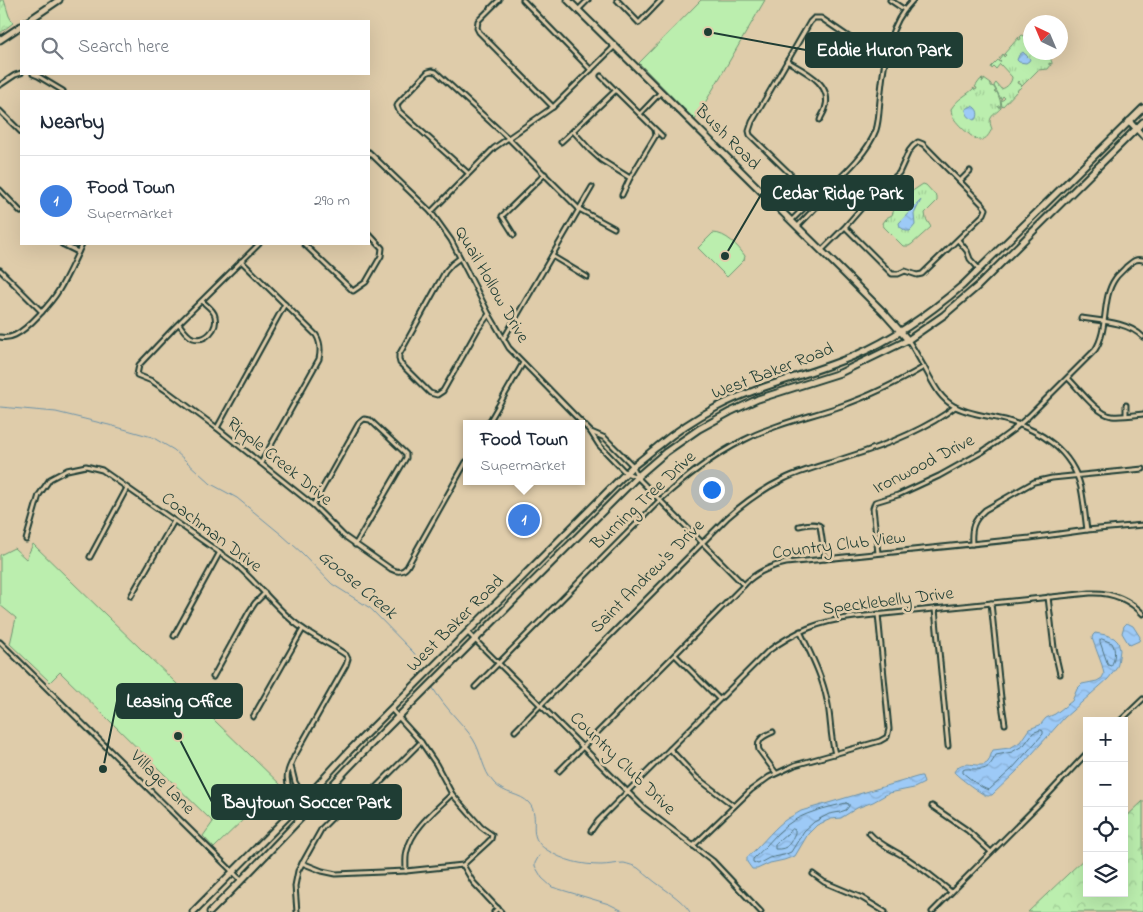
<!DOCTYPE html>
<html lang="en">
<head>
<meta charset="utf-8">
<style>
	:root { --surface:#fff; --page:#f6f6f7; --text:#1f2937; --muted:#747a83; --line:#e0e1e3; --accent:#d93025 }
	body { margin:0; font-family:"Indie Flower",sans-serif; background:var(--page); color:var(--text) }
	.controls { position:absolute; right:15px; bottom:15px; display:grid; overflow:hidden; border-radius:0px; box-shadow:0 5px 20px #0002 }
	.controls button { width:45px; height:45px; display:grid; place-items:center; padding:0; border:0; border-bottom:1px solid var(--line); background:var(--surface); color:var(--text); font:25px sans-serif }
	.compass { position:absolute; left:1023px; top:15px; width:45px; height:45px; border-radius:50%; background:var(--surface); box-shadow:0 5px 20px #0002; rotate:316deg }
	.you { position:absolute; left:711px; top:489px; width:18px; height:18px; margin:-12px; border:4px solid #fff; border-radius:50%; background:#1a73e8; box-shadow:0 0 0 8px #1a73e833 }
	.badge { display:grid; place-items:center; width:32px; height:32px; border-radius:50%; background:var(--accent); color:#fff; font-size:16px; font-weight:700 }
	.pin { position:absolute; translate:-50% -50%; border:2px solid #fff; box-shadow:0 1px 5px #0006 }
	.popup { position:absolute; left:463px; top:420px; width:122px; height:65px; box-sizing:border-box; display:grid; place-content:center; border-radius:0px; background:var(--surface); filter:drop-shadow(0 1px 4px #0005); font-size:16px; white-space:nowrap; color:var(--muted) }
	.popup b { font-size:19px; color:var(--text) }
	.popup::after { content:''; position:absolute; left:50%; top:100%; margin-left:-10px; border:10px solid transparent; border-top-color:var(--surface) }
	.list { margin:0; padding:0; list-style:none }
	h2 { display:flex; justify-content:space-between; align-items:center; height:65px; margin:0; padding:0 20px; font-size:21px }
	h2 small { font-size:16px; font-weight:400; color:var(--muted) }
	.list li { display:grid; grid-template-columns:32px 1fr auto; gap:15px; align-items:center; box-sizing:border-box; height:90px; padding:0 20px; border-top:1px solid var(--line) }
	.list b { display:block; font-size:19px; white-space:nowrap }
	.list p { margin:0; font-size:16px; white-space:nowrap; color:var(--muted) }
	.list em { font-size:16px; font-style:normal; color:var(--muted) }
	.icon { flex:none; width:28px; height:28px; fill:none; stroke:currentColor; stroke-width:2; stroke-linecap:round; stroke-linejoin:round }
	.map { position:relative; flex:none; width:1143px; height:912px; overflow:hidden }
	.search { position:absolute; background:var(--surface); box-shadow:0 5px 20px #0002; left:20px; top:20px; width:350px; height:55px; display:flex; align-items:center; gap:12px; box-sizing:border-box; padding:0 18px; border-radius:0px; color:var(--muted); font-size:19px }
	.panel { position:absolute; background:var(--surface); box-shadow:0 5px 20px #0002; left:20px; top:90px; width:350px; height:155px; border-radius:0px }
	.map>svg:first-child { display:block }
</style>
</head>
<body>
<div class="map">
<svg width="1143" height="912" viewBox="0 0 1143 912">
	<defs>
		<pattern id="grass-tufts" width="24" height="20" patternUnits="userSpaceOnUse" patternTransform="scale(1.25)"><rect width="24" height="20" fill="#bbeeae"/><path d="M3 7l-1-3M5 7V3M7 7l1-3M15 17l-1-3M17 17v-4M19 17l1-3" fill="none" stroke="#a0cd96"/></pattern>
		<pattern id="forest-crowns" width="20" height="18" patternUnits="userSpaceOnUse" patternTransform="scale(1.25)"><rect width="20" height="18" fill="#bbeeae"/><path d="M2 6a3 3 0 1 1 6 0M12 15a3 3 0 1 1 6 0" fill="none" stroke="#a0cd96"/></pattern>
		<pattern id="water-waves" width="16" height="10" patternUnits="userSpaceOnUse" patternTransform="scale(1.25)"><rect width="16" height="10" fill="#9dcaf7"/><path d="M0 5q4-4 8 0t8 0" fill="none" stroke="#87aed4"/></pattern>
	</defs>
	<rect width="100%" height="100%" fill="#dfccaa"/>
	<filter id="ink" filterUnits="userSpaceOnUse"><feTurbulence type="fractalNoise" baseFrequency=".02" numOctaves="2"/><feDisplacementMap in="SourceGraphic" scale="10" xChannelSelector="R" yChannelSelector="G"/><feConvolveMatrix kernelMatrix="1 2 1 2 8 2 1 2 1" color-interpolation-filters="sRGB"/></filter>
	<g filter="url(#ink)">
		<g fill="url(#grass-tufts)" stroke="#6d9671">
			<path d="M1022,35L1029,38L1026,39L1028,41L1030,39V52L1041,53L1043,54L1044,53C1048,56 1052,59 1052,64L1049,63V65H1051L1048,69L1038,70L1022,86L1018,81L1017,83L1022,86L1019,89H1018V90L1002,107L1001,100H1003L1005,98L1003,96L1001,99L994,86L995,84L996,83L1001,89C1007,88 1012,82 1012,77L1000,64L996,69L994,67L992,69L991,67L998,60L999,62L1001,61L999,59L1003,54L1004,57L1006,55L1004,54L1019,37L1018,39L1020,40L1021,38L1020,37Z"/>
			<path d="M983,79L982,82L984,81V79L991,84V86L994,87L996,91L994,92L995,93L997,92L1000,100L1001,106H998V107H1001V108C993,116 987,117 992,129C989,134 987,139 981,140C974,141 956,123 953,117C951,113 952,113 951,109C958,98 966,96 974,88V89L976,90L977,88L975,87L980,80Z"/>
			<polygon points="923,184 926,185 937,197 937,201 925,213 926,219 931,227 912,244 909,246 903,246 884,227 882,223 885,219 886,221 887,220 886,218 892,215 895,207 897,209 899,209 898,205 900,206 901,205 900,203 904,200 909,194 911,195 912,194 911,192"/>
		</g>
		<g fill="url(#forest-crowns)" stroke="#6d9671">
			<polygon points="0,0 4,0 9,16 13,23 0,33"/>
			<polygon points="1143,801 1143,912 1028,912 1087,856 1087,893 1124,893 1124,819"/>
		</g>
		<g fill="#bbeeae" stroke="#6d9671">
			<polygon points="701,0 765,0 695,120 639,63"/>
			<path d="M713,233C726,233 738,246 745,256L744,260L727,277L698,248Z"/>
			<polygon points="33,544 287,791 258,820 250,813 214,848 203,836 213,822 60,672 50,682 10,644 16,618 0,605 0,555 14,548 26,559"/>
		</g>
		<g fill="url(#water-waves)" stroke="#6b92a9">
			<polygon points="1023,52 1030,59 1029,61 1026,63 1019,62 1017,60 1019,55"/>
			<path d="M972,106C977,108 979,113 977,118L974,120C969,118 966,114 966,109Z"/>
			<polygon points="921,200 914,214 915,225 910,231 906,231 900,227 899,223"/>
			<polygon points="1127,623 1133,626 1140,637 1139,641 1130,645 1128,643 1122,633 1124,626"/>
			<path d="M1095,633L1106,635L1114,638L1118,642L1120,650L1118,664L1116,669L1108,679L1064,718L1016,772L992,795C990,795 989,796 988,796C983,796 957,776 954,772C962,756 979,771 988,762C990,759 991,753 993,750L1010,748L1020,742L1029,729L1040,725L1046,718L1055,714L1072,701L1077,689L1082,684L1097,681L1102,678L1104,674L1102,665L1092,638L1093,635Z"/>
			<path d="M920,776H922L924,783L914,788L889,793L873,802L857,808L841,818L831,819L817,825L808,834L795,856L784,860L770,863L757,869H752L747,862V857C760,847 770,832 784,821C789,817 795,815 801,811Z"/>
		</g>
		<g fill="none" stroke-linecap="round" stroke-linejoin="round">
			<g stroke="#517582" stroke-width="1">
				<path d="M1102,639L1112,643C1116,649 1115,660 1111,666L1108,665L1100,642V640Z"/>
				<path d="M1041,730L1043,731V734L1012,769L989,790C980,788 971,779 963,773V770L965,769C984,768 986,774 996,755L1012,752L1024,745L1033,733Z"/>
				<path d="M846,803L849,804V806L846,810L840,812L829,814L814,822L804,831L791,852L784,855L769,858L758,864L753,862V859C765,849 774,835 787,825C804,812 826,808 846,803Z"/>
				<path d="M793,829L795,830V833C790,843 789,850 775,849V845Z"/>
			</g>
			<g stroke="#6b92a9" stroke-width="1">
				<polyline points="0,407 56,412 113,426 152,437 174,450 211,484 237,498 282,535 302,553 332,584 370,608 414,653 425,672"/>
				<path d="M431,685C438,697 447,708 456,718C462,725 468,731 473,739C482,753 482,770 494,783C505,795 520,793 529,803C542,818 524,836 547,850C564,861 582,865 601,865C608,865 617,863 624,863C628,864 635,866 638,868C642,871 646,875 650,878C663,889 681,898 690,912"/>
				<polyline points="539,856 535,863 535,866 542,878 552,887 609,904 625,912"/>
			</g>
			<defs>
				<g id="minor">
					<polyline points="499,0 478,21 477,28 479,32 553,107"/>
					<polyline points="523,0 591,70"/>
					<polyline points="617,0 639,23 661,0"/>
					<polyline points="890,0 905,10"/>
					<polyline points="578,10 588,0"/>
					<path d="M787,61C804,71 834,84 825,109C824,113 821,116 820,120"/>
					<polyline points="33,74 38,76 63,91"/>
					<polyline points="601,76 662,136"/>
					<polyline points="0,85 15,75 21,73"/>
					<polyline points="0,111 21,132"/>
					<polyline points="640,114 661,92"/>
					<polyline points="573,131 591,151 601,160 630,178"/>
					<polyline points="561,142 573,131 615,91"/>
					<polyline points="369,152 431,212 451,240 489,314 509,348 590,431 599,445 622,469 626,473 637,477 744,585"/>
					<polyline points="468,173 399,111 397,106 399,102 428,72 432,71 436,72 508,138 579,209 614,228"/>
					<polyline points="960,181 970,171"/>
					<polyline points="0,190 21,212"/>
					<polyline points="622,195 630,178 656,135 655,130"/>
					<polyline points="817,200 750,135 749,131 752,122 810,22 814,18 821,18 884,61"/>
					<polyline points="431,212 494,148 553,107 615,46"/>
					<polyline points="791,221 810,202 816,200"/>
					<path d="M797,227L815,208L817,200C837,180 866,157 876,130C879,121 879,109 880,100C884,64 886,27 913,0"/>
					<polyline points="514,235 502,216 545,174"/>
					<polyline points="958,240 967,251 970,259 979,269"/>
					<polyline points="62,244 78,252"/>
					<path d="M259,244L173,329L139,365L137,375L152,381L167,391L217,428L313,505L344,536L391,569C397,572 402,573 407,567L466,462"/>
					<polyline points="304,244 353,291 366,282 381,256 382,248 369,234"/>
					<polyline points="822,250 845,227 865,204 899,173 909,151 913,146 918,142 923,144 983,205 986,209 984,214 922,274 917,275 905,271 898,274 892,274 845,227"/>
					<polyline points="552,256 587,277"/>
					<polyline points="460,258 452,264 445,272 399,355 399,359 400,363 430,393 437,395 443,391 478,329 489,314"/>
					<path d="M241,261L316,335C321,343 321,350 319,359L261,463"/>
					<polyline points="0,270 42,312"/>
					<path d="M1081,318C1102,321 1128,322 1143,337"/>
					<path d="M179,324C183,329 187,336 193,338C206,342 218,329 215,316C214,310 206,305 202,301"/>
					<path d="M0,337C5,338 11,337 15,335C28,329 52,302 59,290C68,275 75,259 82,244"/>
					<polyline points="504,338 592,187"/>
					<path d="M908,340C914,349 919,358 924,367C933,382 938,397 954,406C967,414 990,416 1005,420C1041,430 1072,451 1081,488C1084,502 1085,516 1087,530"/>
					<path d="M1068,378C1078,388 1097,414 1112,416C1120,417 1134,415 1143,414"/>
					<polyline points="1126,405 1126,415"/>
					<polyline points="488,424 523,363"/>
					<polyline points="217,428 285,304"/>
					<polyline points="591,432 605,438 633,466 637,477"/>
					<polyline points="313,505 359,423 364,419 370,420 403,451 406,454 406,458 355,545"/>
					<path d="M799,526C805,525 815,522 820,526L825,559"/>
					<path d="M26,540L39,495L50,479L67,470L86,466L102,470L233,562C255,580 272,604 294,622C310,636 330,643 346,655L348,659L346,665L294,757C292,762 289,767 288,772C285,782 292,801 303,801L310,808"/>
					<path d="M972,544C971,528 973,521 985,510L1025,487L1034,482L1052,478L1143,469"/>
					<path d="M878,553L873,508L875,502L898,495L939,476L982,452L998,441L1013,430L1029,416L1095,350C1109,329 1101,299 1115,279C1118,274 1123,271 1126,267C1132,262 1135,258 1143,260"/>
					<polyline points="90,557 127,488"/>
					<polyline points="131,596 174,521"/>
					<polyline points="1048,597 1054,648 1060,674"/>
					<polyline points="991,603 1001,698 1005,724"/>
					<polyline points="935,609 948,746"/>
					<path d="M800,631C810,653 822,675 827,700C831,717 830,736 835,754"/>
					<polyline points="467,632 644,808 713,861 761,912"/>
					<polyline points="174,636 220,552"/>
					<polyline points="0,642 241,880"/>
					<polyline points="675,655 719,699"/>
					<polyline points="213,677 249,612 255,603 265,593"/>
					<path d="M475,687L660,500C686,477 712,456 744,440C775,424 809,417 841,406C870,396 898,382 924,367"/>
					<polyline points="391,709 421,742 436,764 452,794 459,802 481,827 492,835 491,839 487,843 463,865 473,882 501,912"/>
					<polyline points="253,717 303,629"/>
					<polyline points="1120,721 1143,699"/>
					<path d="M515,731L727,518C745,502 763,489 784,479C803,470 824,465 845,458C881,447 925,430 955,407"/>
					<path d="M773,732C764,736 756,739 759,750L776,773"/>
					<polyline points="670,749 696,777 734,806"/>
					<polyline points="291,766 295,782 303,795 303,800"/>
					<path d="M559,771L748,581C759,571 771,566 786,563L1030,538L1087,530L1143,525"/>
					<polyline points="932,806 967,830 991,852"/>
					<path d="M591,831L598,821L767,652C795,631 820,621 855,617L1090,593C1111,592 1129,599 1143,614"/>
					<path d="M869,833C879,845 894,850 908,859C923,869 937,880 951,892"/>
					<polyline points="693,846 751,790 769,777 795,765 880,741 887,737 889,729 878,614"/>
					<polyline points="302,863 322,871 336,874 406,871 463,865"/>
					<path d="M406,871C406,864 405,858 407,851C412,828 436,810 452,794"/>
					<polyline points="813,874 824,882 862,898 885,912"/>
					<polyline points="297,912 295,886 298,871 322,828 334,816 361,802 421,742"/>
					<polyline points="494,912 498,908"/>
					<polyline points="932,912 1039,804 1087,753"/>
				</g>
				<polyline id="tertiary" points="1129,121 1143,136"/>
				<g id="secondary">
					<polyline points="568,0 843,272 884,313 908,340"/>
					<polyline points="28,21 59,0"/>
					<polyline points="0,40 21,26"/>
					<path d="M193,912L303,801L349,751L633,466C642,460 649,453 657,447C675,432 696,418 717,407C761,384 810,375 856,355C896,338 930,313 963,285L1143,108"/>
					<path d="M210,912C273,850 331,784 394,721L637,477L666,452L699,429L730,412L758,399L840,373L908,340L944,315L978,286L1143,122"/>
				</g>
			</defs>
			<use href="#minor" stroke="#1f3d34" stroke-width="7"/>
			<use href="#tertiary" stroke="#1f3d34" stroke-width="8"/>
			<use href="#secondary" stroke="#1f3d34" stroke-width="9"/>
			<use href="#minor" stroke="#dfccaa" stroke-width="3"/>
			<use href="#tertiary" stroke="#dfccaa" stroke-width="4.5"/>
			<use href="#secondary" stroke="#dfccaa" stroke-width="5"/>
		</g>
	</g>
	<g text-anchor="middle" dominant-baseline="central" stroke-width="5" stroke-linejoin="round" paint-order="stroke">
		<g font-size="18" fill="#1f3d34" stroke="#dfccaa">
			<text transform="translate(727 138) rotate(45)">Bush Road</text>
			<text transform="translate(491 285) rotate(60)">Quail Hollow Drive</text>
			<text transform="translate(773 372) rotate(-21)">West Baker Road</text>
			<text transform="translate(279 462) rotate(39)">Ripple Creek Drive</text>
			<text transform="translate(924 465) rotate(-27)">Ironwood Drive</text>
			<text transform="translate(644 501) rotate(-43)">Burning Tree Drive</text>
			<text transform="translate(211 533) rotate(37)">Coachman Drive</text>
			<text transform="translate(839 546) rotate(-7)">Country Club View</text>
			<text transform="translate(648 577) rotate(-45)">Saint Andrew's Drive</text>
			<text transform="translate(888 602) rotate(-7)">Specklebelly Drive</text>
			<text transform="translate(456 624) rotate(-45)">West Baker Road</text>
			<text transform="translate(622 764) rotate(44)">Country Club Drive</text>
			<text transform="translate(162 783) rotate(45)">Village Lane</text>
		</g>
		<g font-size="19" font-style="italic" fill="#25443e" stroke="#dfccaa">
			<text transform="translate(357 585) rotate(40)">Goose Creek</text>
		</g>
	</g>
	<path fill="none" stroke="#1f3d34" stroke-width="2" d="M708 32L806 50M725 256L762 193M103 769L117 701M178 736L212 802"/>
	<g fill="#1f3d34" stroke="#dfccaa" stroke-width="2">
		<circle cx="708" cy="32" r="5"/>
		<circle cx="725" cy="256" r="5"/>
		<circle cx="103" cy="769" r="5"/>
		<circle cx="178" cy="736" r="5"/>
	</g>
	<g fill="#1f3d34" stroke="#1f3d34" stroke-width="2">
		<rect x="806" y="33" width="156" height="34" rx="5"/>
		<rect x="762" y="176" width="151" height="34" rx="5"/>
		<rect x="117" y="684" width="125" height="34" rx="5"/>
		<rect x="212" y="785" width="189" height="34" rx="5"/>
	</g>
	<g font-size="19" text-anchor="middle" font-weight="bold" fill="#fff">
		<text x="884" y="56">Eddie Huron Park</text>
		<text x="838" y="199">Cedar Ridge Park</text>
		<text x="179" y="707">Leasing Office</text>
		<text x="307" y="808">Baytown Soccer Park</text>
	</g>
</svg>
<div class="controls">
<button>+</button>
<button>−</button>
<button><svg class="icon" aria-label="locate" viewBox="0 0 24 24"><circle cx="12" cy="12" r="6"/><path d="M12 2v4M12 18v4M2 12h4M18 12h4"/></svg></button>
<button><svg class="icon" aria-label="layers" viewBox="0 0 24 24"><path d="M12 4l9 5-9 5-9-5zM3 14l9 5 9-5"/></svg></button>
</div>
<svg class="compass" viewBox="-18 -18 36 36"><path d="M0-13l5 13h-10z" fill="#e53935"/><path d="M0 13l5-13h-10z" fill="#747a83"/></svg>
<div class="you"></div>
<div class="pin badge" style="left:524px;top:520px;background:#3f7fe0">1</div>
<div class="popup"><b>Food Town</b>Supermarket</div>
<div class="search"><svg class="icon" aria-label="search" viewBox="0 0 24 24"><circle cx="10" cy="10" r="6"/><path d="M15 15l6 6"/></svg>Search here</div>
<section class="panel">
<h2>Nearby<small></small></h2>
<ul class="list">
<li><span class="badge" style="background:#3f7fe0">1</span><div><b>Food Town</b><p>Supermarket</p></div><em>290 m</em></li>
</ul>
</section>
</div>
</body>
</html>
